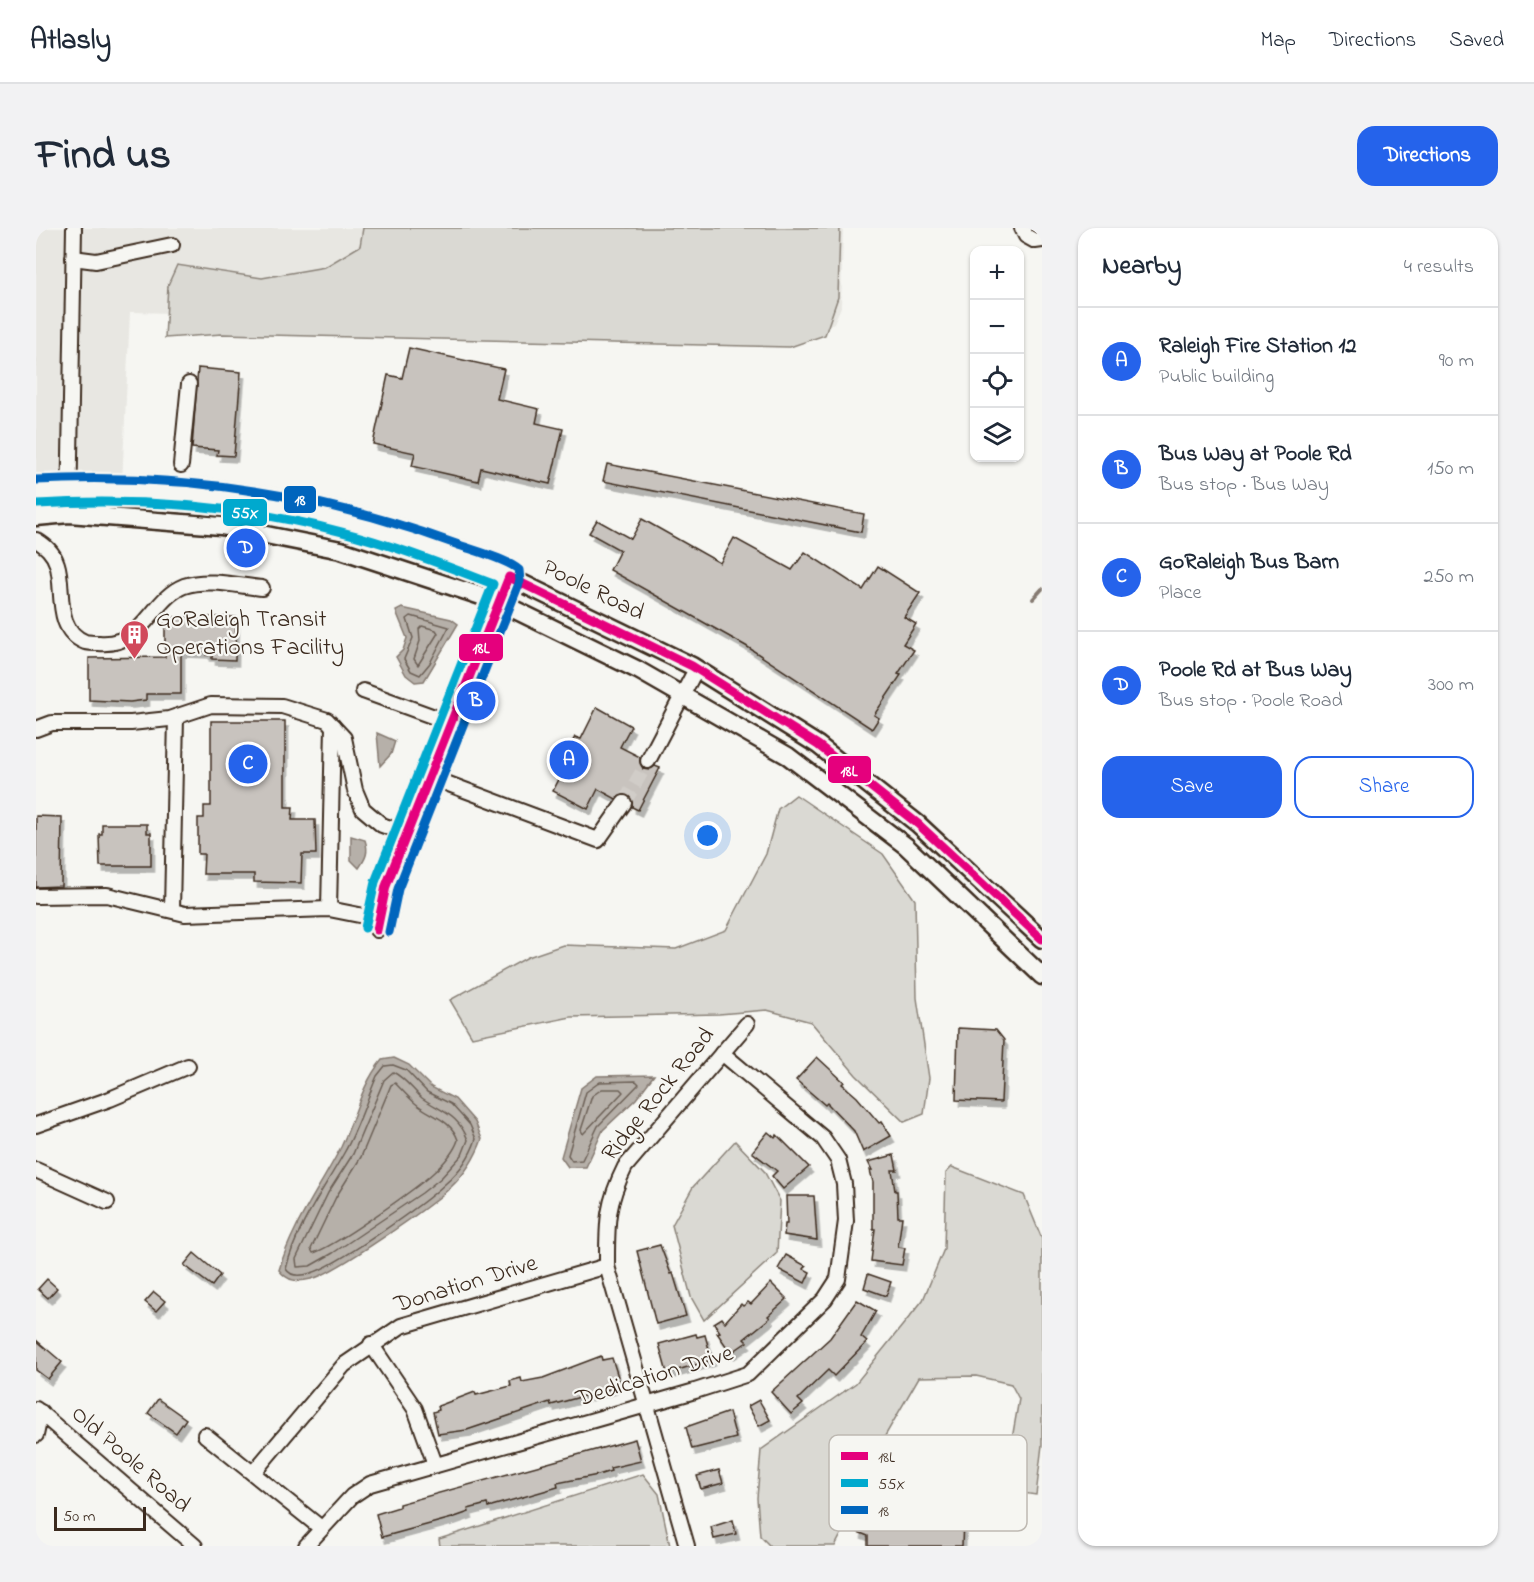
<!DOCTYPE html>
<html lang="en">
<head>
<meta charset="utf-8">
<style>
	:root { --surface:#fff; --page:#f2f2f3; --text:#1f2937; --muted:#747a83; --line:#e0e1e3; --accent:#2563eb }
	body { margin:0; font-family:"Indie Flower",sans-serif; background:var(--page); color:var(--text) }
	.controls { position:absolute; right:18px; top:18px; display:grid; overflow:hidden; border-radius:12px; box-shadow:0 2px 4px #0004 }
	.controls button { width:54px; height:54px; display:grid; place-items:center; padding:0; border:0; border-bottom:2px solid var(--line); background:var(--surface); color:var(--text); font:30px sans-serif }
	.scale { position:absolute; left:18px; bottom:15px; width:92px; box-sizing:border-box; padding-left:6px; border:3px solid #3b2a1e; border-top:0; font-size:16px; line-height:21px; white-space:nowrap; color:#3b2a1e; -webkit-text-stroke:4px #f6f6f2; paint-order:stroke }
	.you { position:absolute; left:672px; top:608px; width:21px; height:21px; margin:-15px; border:4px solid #fff; border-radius:50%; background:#1a73e8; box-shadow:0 0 0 9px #1a73e833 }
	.badge { display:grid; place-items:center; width:39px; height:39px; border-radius:50%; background:var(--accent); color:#fff; font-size:20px; font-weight:700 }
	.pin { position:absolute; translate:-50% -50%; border:3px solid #fff; box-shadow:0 2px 6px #0006 }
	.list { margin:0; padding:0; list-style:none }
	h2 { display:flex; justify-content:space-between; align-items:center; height:78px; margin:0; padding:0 24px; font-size:26px }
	h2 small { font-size:20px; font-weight:400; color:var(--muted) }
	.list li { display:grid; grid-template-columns:39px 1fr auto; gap:18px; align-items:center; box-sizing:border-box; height:108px; padding:0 24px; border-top:2px solid var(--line) }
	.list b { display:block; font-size:22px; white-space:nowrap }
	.list p { margin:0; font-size:20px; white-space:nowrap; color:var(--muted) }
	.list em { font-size:20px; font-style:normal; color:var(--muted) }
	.actions { display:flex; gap:12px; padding:18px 24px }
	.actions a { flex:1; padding:14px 0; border:2px solid var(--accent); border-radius:18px; text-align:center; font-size:21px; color:var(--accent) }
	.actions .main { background:var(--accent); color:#fff }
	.icon { flex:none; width:33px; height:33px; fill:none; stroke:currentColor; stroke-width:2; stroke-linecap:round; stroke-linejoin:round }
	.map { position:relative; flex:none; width:1006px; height:1318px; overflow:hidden; border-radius:18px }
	header { display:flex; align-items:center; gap:36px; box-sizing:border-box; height:84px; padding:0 30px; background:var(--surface); border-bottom:2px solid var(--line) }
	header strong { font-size:28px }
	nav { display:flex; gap:33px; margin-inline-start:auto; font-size:21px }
	.intro { display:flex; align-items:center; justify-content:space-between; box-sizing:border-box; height:144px; padding:0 36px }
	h1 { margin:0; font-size:42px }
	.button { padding:15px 27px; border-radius:18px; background:var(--accent); color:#fff; font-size:21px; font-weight:700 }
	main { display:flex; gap:36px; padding:0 36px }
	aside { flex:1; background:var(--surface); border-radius:18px; box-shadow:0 2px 4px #0004 }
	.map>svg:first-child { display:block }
</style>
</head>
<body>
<header>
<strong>Atlasly</strong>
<nav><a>Map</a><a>Directions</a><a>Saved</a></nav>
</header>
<div class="intro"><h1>Find us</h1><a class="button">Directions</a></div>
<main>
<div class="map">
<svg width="1006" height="1318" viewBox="0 0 1006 1318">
	<defs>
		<filter id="shadow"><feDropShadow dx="3.5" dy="6" stdDeviation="0" flood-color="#0004"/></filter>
	</defs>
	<rect width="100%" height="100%" fill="#f6f6f2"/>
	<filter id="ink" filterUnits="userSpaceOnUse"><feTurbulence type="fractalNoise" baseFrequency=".0167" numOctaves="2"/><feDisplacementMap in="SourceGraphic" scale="12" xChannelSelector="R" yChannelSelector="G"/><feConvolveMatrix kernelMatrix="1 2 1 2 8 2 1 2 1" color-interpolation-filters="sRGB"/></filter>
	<g filter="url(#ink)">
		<polygon fill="#e8e7e2" points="0,0 807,0 805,79 798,95 786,100 94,84 86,256 0,254"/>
		<g fill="#dad9d3" stroke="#8a8278" stroke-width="1.5">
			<polygon points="327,0 804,0 802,69 789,107 754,119 186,106 129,110 132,57 141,37 226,50 289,39 324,18"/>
			<polygon points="760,567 847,626 879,672 881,770 893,850 888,886 868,894 820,847 775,794 731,782 683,786 535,789 436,809 414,772 492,729 527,717 640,721 690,702 730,626 742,581"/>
			<polygon points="699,913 728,943 744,973 741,1025 668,1092 655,1069 636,997 657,959"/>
			<polygon points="916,939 988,967 1006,1011 1006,1217 1000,1267 967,1262 983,1171 975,1156 940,1148 883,1149 842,1220 826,1267 799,1318 734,1318 724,1308 721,1270 725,1222 820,1155 887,1072 908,1021 910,945"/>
			<polygon points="607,1246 623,1266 634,1318 404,1318 403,1311"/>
		</g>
		<g fill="#b6b0a9" stroke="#857a71" stroke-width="1.5">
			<polygon points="366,380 415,391 422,396 388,453 379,454 370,447 360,429 367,422 371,410 360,383"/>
			<polygon points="341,505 359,513 355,526 344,538"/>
			<path d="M315,608L329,612C333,624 330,630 323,640L315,632Z"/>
			<path d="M358,830L373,837L395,859L419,871L439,894L446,911C439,931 429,946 414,960C395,978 298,1046 275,1051C262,1054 252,1054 243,1042C256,997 284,960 305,919C319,890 325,857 346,832Z"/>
			<polygon points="618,847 600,871 567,902 550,939 532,939 525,929 545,860 561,848"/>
		</g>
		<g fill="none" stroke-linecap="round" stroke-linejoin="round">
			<g stroke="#6c6056" stroke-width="1.5">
				<polygon points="375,388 413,399 394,435 384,447 375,443 368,431 377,410 371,391"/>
				<polygon points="386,398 400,402 402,405 382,437 378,431 384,413 383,401"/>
				<path d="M357,837L370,842L391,864L415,876L434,897L440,911C434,929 423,944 409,956C389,975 299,1039 275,1045C266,1048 255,1049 250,1041C260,999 288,961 308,925C322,901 330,873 341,848L349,838Z"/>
				<path d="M357,844C369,850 376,861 386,870C406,884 422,886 432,912L426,927L405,950L386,965L297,1025L274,1038L261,1039L260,1031L292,965L317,926L348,852Z"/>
				<polygon points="564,854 600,853 603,856 562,898 546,932 536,933 532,927 550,864"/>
				<path d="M359,855C366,862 372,869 379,875C394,888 415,891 422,912C418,924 406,937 397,945C381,960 295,1021 277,1025L275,1021L300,969L325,929L355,857Z"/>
				<polygon points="566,861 584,861 587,864 547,906 545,902 556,868"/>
			</g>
			<polyline stroke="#857a71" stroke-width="4" points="997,371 1006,361"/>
		</g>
		<g fill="#c8c3be" stroke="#3b2a1e" stroke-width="1.5" filter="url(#shadow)">
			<polygon points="373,120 468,141 461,171 503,181 500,195 527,201 514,256 445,240 442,253 376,238 379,225 337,216 352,147 366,150"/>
			<polygon points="162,140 205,144 198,228 181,227 182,222 156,220"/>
			<polygon points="571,236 828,286 825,304 567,253"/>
			<polygon points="606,291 684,335 698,310 756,342 769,324 827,362 842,338 884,365 868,389 880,396 867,416 878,422 862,446 865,447 838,487 843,490 836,501 710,418 574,342 584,322 553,305 561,292 595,311"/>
			<polygon points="129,389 200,389 199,432 176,431 176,427 170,427 170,424 145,423 145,466 110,466 110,472 94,474 53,472 53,430 129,429"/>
			<polygon points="561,479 595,498 584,519 604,529 607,541 613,542 619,538 624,540 602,582 596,579 596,571 589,566 580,571 562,561 552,581 517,563 533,532 528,529 539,509 545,511"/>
			<polygon points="175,493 249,493 249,579 257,579 256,592 279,592 280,626 266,626 265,655 218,654 218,646 167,646 168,626 162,626 162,590 168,590 168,578 175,578"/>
			<polygon points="0,588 26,589 25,658 0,659"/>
			<polygon points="66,596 111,596 111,605 115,605 115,638 64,638 63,606 66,606"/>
			<polygon points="922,800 960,802 968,812 965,874 920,872"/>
			<polygon points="781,829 808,854 806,856 821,869 843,895 846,894 855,908 827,924 818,903 791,875 789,877 760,852"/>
			<polygon points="732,904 739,910 741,907 773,939 747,961 736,948 741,943 716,924"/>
			<polygon points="858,927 861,942 856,942 859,963 861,963 862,989 866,989 862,1019 869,1020 866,1037 835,1033 839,1001 837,1001 837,954 834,942 836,942 832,934"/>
			<polygon points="750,968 778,968 781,1012 748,1007 749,996 751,996"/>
			<polygon points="624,1017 635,1046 637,1045 650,1088 620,1096 601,1023"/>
			<polygon points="158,1025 184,1047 176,1058 148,1037"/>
			<polygon points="750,1027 770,1038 768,1041 774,1044 769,1055 742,1041"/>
			<polygon points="832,1046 855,1054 850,1068 828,1060"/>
			<polygon points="11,1051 21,1060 12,1070 2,1061"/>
			<polygon points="735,1055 751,1071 732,1088 734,1090 708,1111 711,1114 695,1125 681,1105 684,1104 678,1095 686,1090 689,1094 705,1076 707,1078 712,1074 715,1076"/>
			<polygon points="118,1064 129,1073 120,1083 109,1074"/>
			<polygon points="821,1072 840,1083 825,1109 831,1114 798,1148 792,1142 762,1171 767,1176 755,1186 735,1164 794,1110"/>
			<polygon points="660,1106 661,1109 669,1107 676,1132 631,1145 623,1116"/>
			<polygon points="0,1112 26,1134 12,1151 0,1142"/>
			<polygon points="565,1128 566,1132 576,1130 584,1155 576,1157 577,1160 515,1177 514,1174 431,1202 402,1206 397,1184 403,1182 402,1178 439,1164 440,1167 475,1158 474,1153 485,1150 486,1154 507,1150"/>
			<polygon points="122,1171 150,1191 140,1205 112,1185"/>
			<polygon points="723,1172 734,1192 723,1198 712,1178"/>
			<polygon points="693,1184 700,1210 656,1221 650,1199"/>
			<polygon points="599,1211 605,1233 574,1240 575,1243 562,1247 521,1255 522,1259 452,1279 451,1276 432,1281 433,1284 416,1290 346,1309 340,1286 363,1279 363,1276"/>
			<polygon points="683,1242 687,1255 665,1261 661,1248"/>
			<polygon points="825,1290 927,1291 926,1318 832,1318 832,1308 822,1304"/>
			<polygon points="697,1292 700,1306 678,1311 675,1299"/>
		</g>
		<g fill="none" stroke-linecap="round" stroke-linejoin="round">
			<polyline stroke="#d1cdc8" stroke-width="14" stroke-dasharray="14 7" stroke-linecap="butt" points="588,575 612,533"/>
			<defs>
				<g id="minor">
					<polyline points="986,0 990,8 999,13 1006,12"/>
					<polyline points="37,30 60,33 136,17"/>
					<polyline points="145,237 153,156"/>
					<polyline points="33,286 38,0"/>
					<path d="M0,312C10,318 17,324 21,336C29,360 17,401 49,414C53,415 59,415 63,415C108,419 115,371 148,358C172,350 203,358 226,360"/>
					<polyline points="327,463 415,495"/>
					<polyline points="0,501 16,495 95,495 133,491 175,477 246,478 291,492 308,510 319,562 327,581 346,597 371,606"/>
					<polyline points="612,533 660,441"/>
					<polyline points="394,549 562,612 588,575"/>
					<polyline points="0,668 71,667 149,686 293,681 343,691"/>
					<polyline points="293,681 297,498"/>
					<polyline points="136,682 140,489"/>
					<polyline points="341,702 350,658 473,349"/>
					<polyline points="0,897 74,871 152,838"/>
					<polyline points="0,942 71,974"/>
					<polyline points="335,1116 379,1181 399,1236"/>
					<polyline points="0,1181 159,1318"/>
					<polyline points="0,1207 5,1184"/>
					<polyline points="169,1207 285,1300"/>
					<polyline points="217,1245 308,1137 365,1098 571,1038"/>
					<polyline points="270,1318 316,1268 334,1256 659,1163 712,1146 789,1071 802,1051 810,993 808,956 802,932 787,910 686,825"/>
					<path d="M651,1318L571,1038C571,996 570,977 589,939L711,796"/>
				</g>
				<g id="major">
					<polyline points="0,264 33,261 194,271 308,292 473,349 656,438 782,517 882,596 1006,711"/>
					<polyline points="0,289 33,286 185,298 305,322 463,374 602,442 752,528 870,618 1006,748"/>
				</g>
			</defs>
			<use href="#minor" stroke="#3b2a1e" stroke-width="18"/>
			<use href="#major" stroke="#3b2a1e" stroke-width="21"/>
			<use href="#minor" stroke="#f6f6f2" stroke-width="14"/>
			<use href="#major" stroke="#f6f6f2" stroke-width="16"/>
			<defs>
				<polyline id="bus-1" points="341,702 350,658 473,349 656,438 782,517 882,596 1006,711"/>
				<path id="bus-2" d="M1,276C103,270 207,278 306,304C357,317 407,337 457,356L339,654L329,700"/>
				<path id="bus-3" d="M0,252C144,244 285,266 420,316C436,322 471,331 483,342L484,353L362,661L353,704"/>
			</defs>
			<use href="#bus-1" stroke="#f6f6f2" stroke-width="14"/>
			<use href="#bus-2" stroke="#f6f6f2" stroke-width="14"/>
			<use href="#bus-3" stroke="#f6f6f2" stroke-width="14"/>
			<use href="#bus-1" stroke="#e5007d" stroke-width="9"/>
			<use href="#bus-2" stroke="#00a9ce" stroke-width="9"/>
			<use href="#bus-3" stroke="#0065bd" stroke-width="9"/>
		</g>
	</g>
	<defs>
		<symbol id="building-pin" viewBox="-11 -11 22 30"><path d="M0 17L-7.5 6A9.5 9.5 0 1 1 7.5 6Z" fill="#d1495b" stroke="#f6f6f2"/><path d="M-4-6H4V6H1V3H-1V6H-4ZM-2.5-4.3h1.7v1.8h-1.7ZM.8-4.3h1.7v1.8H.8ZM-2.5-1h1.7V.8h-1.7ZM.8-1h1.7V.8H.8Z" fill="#fff"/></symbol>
	</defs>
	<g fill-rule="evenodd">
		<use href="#building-pin" x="82" y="390" width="33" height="45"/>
	</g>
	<g text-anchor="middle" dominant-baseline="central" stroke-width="4.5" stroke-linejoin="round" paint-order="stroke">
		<g font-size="24" fill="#3b2a1e" stroke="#f6f6f2">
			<text transform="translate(557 363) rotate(26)">Poole Road</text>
			<text transform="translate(623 867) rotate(-51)">Ridge Rock Road</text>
			<text transform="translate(430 1057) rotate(-17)">Donation Drive</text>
			<text transform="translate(619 1149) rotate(-17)">Dedication Drive</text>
			<text transform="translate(94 1232) rotate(41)">Old Poole Road</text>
		</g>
		<g font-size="24" fill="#3b2a1e" stroke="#f6f6f2" text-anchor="start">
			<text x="120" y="392">GoRaleigh Transit<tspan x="120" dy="28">Operations Facility</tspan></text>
		</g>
	</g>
	<rect x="793" y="1207" width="198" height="96" rx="9" fill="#f6f6f2" stroke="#beb9b2" stroke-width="1.5"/>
	<rect x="805" y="1224" width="27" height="8" fill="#e5007d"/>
	<rect x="805" y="1251" width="27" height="8" fill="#00a9ce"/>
	<rect x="805" y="1278" width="27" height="8" fill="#0065bd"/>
	<g font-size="16" fill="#3b2a1e">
		<text x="842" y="1234">18L</text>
		<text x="842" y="1261">55X</text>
		<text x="842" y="1288">18</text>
	</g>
	<g stroke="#f6f6f2" stroke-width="2">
		<rect x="247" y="257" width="34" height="29" rx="6" fill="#0065bd"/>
		<rect x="186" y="270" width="46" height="29" rx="6" fill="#00a9ce"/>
		<rect x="422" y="405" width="46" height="29" rx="6" fill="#e5007d"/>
		<rect x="791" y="527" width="45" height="29" rx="6" fill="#e5007d"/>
	</g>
	<g font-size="16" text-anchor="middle" font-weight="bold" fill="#fff">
		<text x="264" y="277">18</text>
		<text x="209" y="290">55X</text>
		<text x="445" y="425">18L</text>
		<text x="813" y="548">18L</text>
	</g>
</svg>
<div class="controls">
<button>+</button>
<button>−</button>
<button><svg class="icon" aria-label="locate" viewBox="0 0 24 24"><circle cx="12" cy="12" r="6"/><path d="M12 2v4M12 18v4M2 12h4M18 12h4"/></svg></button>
<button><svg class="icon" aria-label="layers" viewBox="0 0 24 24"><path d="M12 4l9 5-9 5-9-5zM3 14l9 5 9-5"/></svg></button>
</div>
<div class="scale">50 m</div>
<div class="you"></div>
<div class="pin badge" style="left:533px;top:532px">A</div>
<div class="pin badge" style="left:440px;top:473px">B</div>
<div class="pin badge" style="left:212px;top:536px">C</div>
<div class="pin badge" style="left:210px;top:320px">D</div>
</div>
<aside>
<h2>Nearby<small>4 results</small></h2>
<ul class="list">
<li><span class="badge">A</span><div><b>Raleigh Fire Station 12</b><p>Public building</p></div><em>90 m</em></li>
<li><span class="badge">B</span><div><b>Bus Way at Poole Rd</b><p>Bus stop · Bus Way</p></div><em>150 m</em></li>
<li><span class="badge">C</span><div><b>GoRaleigh Bus Barn</b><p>Place</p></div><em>250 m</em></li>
<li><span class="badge">D</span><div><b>Poole Rd at Bus Way</b><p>Bus stop · Poole Road</p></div><em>300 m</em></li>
</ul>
<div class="actions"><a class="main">Save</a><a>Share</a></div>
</aside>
</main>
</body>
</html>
